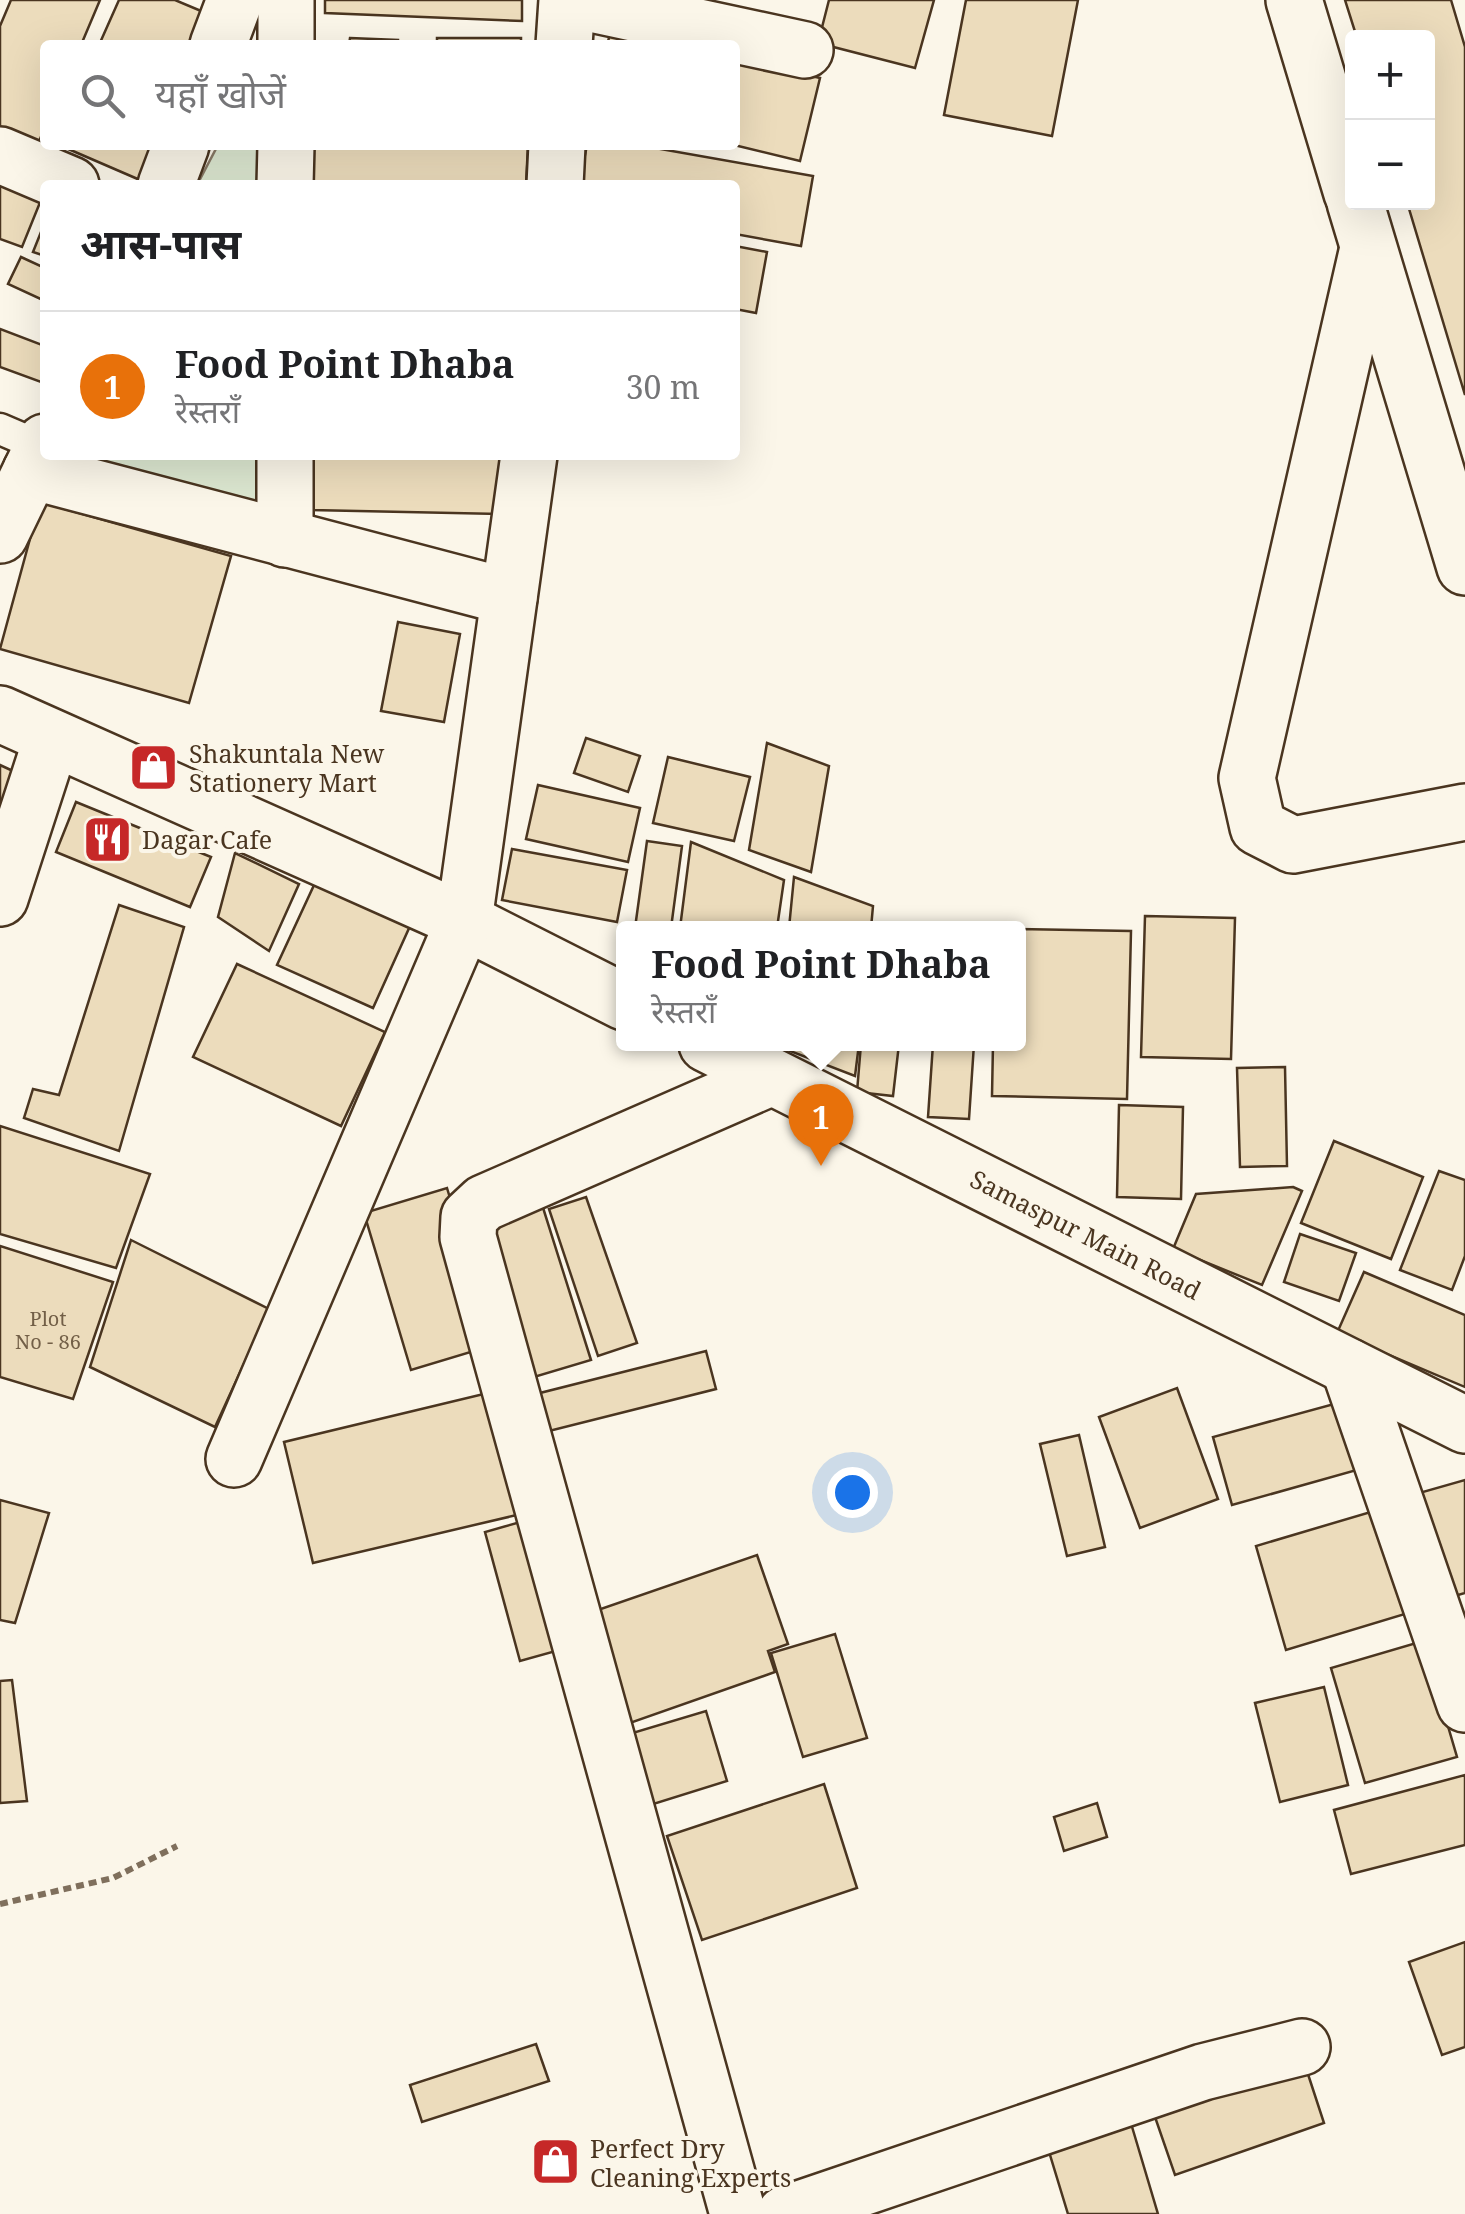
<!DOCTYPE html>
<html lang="hi">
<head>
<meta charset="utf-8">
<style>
	:root { --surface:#fff; --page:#f6f6f6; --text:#202124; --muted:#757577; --line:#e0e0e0; --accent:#db2777 }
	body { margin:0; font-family:"Noto Serif","Noto Sans Devanagari",serif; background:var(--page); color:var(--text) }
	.controls { position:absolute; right:30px; top:30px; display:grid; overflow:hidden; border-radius:10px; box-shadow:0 10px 40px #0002 }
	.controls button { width:90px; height:90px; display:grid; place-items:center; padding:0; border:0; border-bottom:2px solid var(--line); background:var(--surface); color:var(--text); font:50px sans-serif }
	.you { position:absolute; left:852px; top:1492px; width:35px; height:35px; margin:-25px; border:8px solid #fff; border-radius:50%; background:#1a73e8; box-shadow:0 0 0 15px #1a73e833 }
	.badge { display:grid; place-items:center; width:65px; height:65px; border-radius:50%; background:var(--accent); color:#fff; font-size:32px; font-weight:700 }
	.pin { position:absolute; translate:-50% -82px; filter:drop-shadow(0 2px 5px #0008) }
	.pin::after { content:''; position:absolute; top:52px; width:35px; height:30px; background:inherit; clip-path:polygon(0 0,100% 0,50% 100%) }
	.popup { position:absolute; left:616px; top:921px; width:410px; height:130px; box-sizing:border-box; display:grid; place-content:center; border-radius:10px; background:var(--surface); filter:drop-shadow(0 2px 8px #0005); font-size:32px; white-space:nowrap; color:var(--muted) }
	.popup b { font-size:38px; color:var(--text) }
	.popup::after { content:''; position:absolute; left:50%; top:100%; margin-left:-20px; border:20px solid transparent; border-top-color:var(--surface) }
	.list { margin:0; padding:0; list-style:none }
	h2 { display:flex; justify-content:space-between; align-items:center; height:130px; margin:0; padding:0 40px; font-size:42px }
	h2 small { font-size:32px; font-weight:400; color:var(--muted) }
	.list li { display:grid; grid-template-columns:65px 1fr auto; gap:30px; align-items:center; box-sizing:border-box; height:150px; padding:0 40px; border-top:2px solid var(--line) }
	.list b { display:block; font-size:38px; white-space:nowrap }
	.list p { margin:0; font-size:32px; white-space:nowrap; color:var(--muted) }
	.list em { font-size:32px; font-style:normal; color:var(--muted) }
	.icon { flex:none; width:55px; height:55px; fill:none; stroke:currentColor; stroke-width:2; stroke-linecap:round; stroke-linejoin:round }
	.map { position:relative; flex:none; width:1465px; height:2214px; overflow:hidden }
	.search { position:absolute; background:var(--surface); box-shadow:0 10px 40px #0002; left:40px; top:40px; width:700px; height:110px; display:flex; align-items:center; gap:25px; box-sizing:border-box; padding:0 35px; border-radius:10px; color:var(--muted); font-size:38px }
	.panel { position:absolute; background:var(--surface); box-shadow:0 10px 40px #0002; left:40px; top:180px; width:700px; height:280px; border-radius:10px }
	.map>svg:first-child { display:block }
</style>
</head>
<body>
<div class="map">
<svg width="1465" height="2214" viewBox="0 0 1465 2214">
	<rect width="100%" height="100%" fill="#fbf6e9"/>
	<g fill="#dce7d0" stroke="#887966" stroke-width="2.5">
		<polygon points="218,145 271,145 271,185 197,185"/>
		<polygon points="53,455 270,455 270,517"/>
	</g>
	<g fill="#ecdcbc" stroke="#4a3520" stroke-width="2.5">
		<polygon points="11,0 100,0 81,45 45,45 45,127 38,144 0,127 0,26"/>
		<polygon points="119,0 175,0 213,16 200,45 99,45"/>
		<polygon points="325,0 522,0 522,21 325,13"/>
		<polygon points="829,0 934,0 915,68 818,43"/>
		<polygon points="966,0 1078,0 1052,136 944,115"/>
		<polygon points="1345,0 1451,0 1465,47 1465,395 1407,202 1428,202 1428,38 1357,38"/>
		<polygon points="612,27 686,45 607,45"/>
		<polygon points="350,38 398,40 398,45 349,45"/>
		<rect x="437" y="38" width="84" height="7"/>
		<polygon points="735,57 820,78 800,161 734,145"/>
		<polygon points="59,145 155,145 140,180"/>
		<polygon points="305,145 528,145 526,185 303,185"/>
		<polygon points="587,145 638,145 813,176 801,246 735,234 735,185 579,185"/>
		<polygon points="0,168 45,190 22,247 0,239"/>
		<polygon points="45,222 45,256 33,252"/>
		<polygon points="735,246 767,252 756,313 735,309"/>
		<polygon points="21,257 45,268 45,301 8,284"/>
		<polygon points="0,329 45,346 45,373 41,382 0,367"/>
		<polygon points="311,455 501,455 500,514 311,510"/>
		<polygon points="40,502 231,556 189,703 0,649"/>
		<polygon points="398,622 460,634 444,722 381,711"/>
		<polygon points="586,738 640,756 628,792 574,773"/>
		<polygon points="767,743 829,766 811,872 749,850"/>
		<polygon points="668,757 750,777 734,841 653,823"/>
		<polygon points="0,765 26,777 0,847"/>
		<polygon points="538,785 640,808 628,862 526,839"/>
		<polygon points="76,802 211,857 190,907 56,852"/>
		<polygon points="647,841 682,846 671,928 635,928"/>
		<polygon points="691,842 784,880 777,928 680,928"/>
		<polygon points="512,849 627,870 617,922 502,900"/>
		<polygon points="235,853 299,884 269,951 218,917"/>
		<polygon points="794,877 873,906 871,928 789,928"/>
		<polygon points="315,883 410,926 373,1008 277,965"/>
		<polygon points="119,905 184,927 119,1151 24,1118 33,1089 59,1095"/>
		<polygon points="1145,916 1235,918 1231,1059 1141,1057"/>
		<polygon points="1018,929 1131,931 1127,1099 992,1096 993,1044 1018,1044"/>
		<polygon points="237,964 385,1032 341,1126 193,1057"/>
		<polygon points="777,1044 859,1044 855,1076 777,1046"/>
		<polygon points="861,1044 899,1044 893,1096 857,1092"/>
		<polygon points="933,1044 974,1044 969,1119 928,1117"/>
		<polygon points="1285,1067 1287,1166 1240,1167 1237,1068"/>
		<polygon points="1119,1105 1183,1107 1181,1199 1117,1197"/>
		<polygon points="0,1126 150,1174 116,1268 0,1234"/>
		<polygon points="1334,1141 1423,1177 1391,1259 1301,1223"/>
		<polygon points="1439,1171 1465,1180 1465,1256 1452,1290 1400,1270"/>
		<polygon points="1293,1187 1302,1191 1262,1285 1173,1249 1196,1194"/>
		<polygon points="447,1188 494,1345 411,1370 364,1213"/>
		<polygon points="539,1195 591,1360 524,1380 472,1216"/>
		<polygon points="586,1197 637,1343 598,1356 549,1209"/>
		<polygon points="1300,1234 1356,1253 1339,1301 1284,1282"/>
		<polygon points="131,1240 269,1309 215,1427 90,1367"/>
		<polygon points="0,1246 113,1282 73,1399 0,1377"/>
		<polygon points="1364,1272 1465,1315 1465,1387 1337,1333"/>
		<polygon points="706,1351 716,1389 549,1431 540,1393"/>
		<polygon points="1177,1388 1218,1499 1140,1528 1099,1417"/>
		<polygon points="492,1392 521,1514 313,1563 284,1442"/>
		<polygon points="1345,1401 1364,1468 1232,1505 1213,1437"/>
		<polygon points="1079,1435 1105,1547 1067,1556 1040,1444"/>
		<polygon points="1465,1480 1465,1593 1434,1602 1405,1497"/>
		<polygon points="0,1500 49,1513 15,1623 0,1620"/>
		<polygon points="1374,1511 1405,1614 1286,1650 1256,1546"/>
		<polygon points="538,1517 574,1646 520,1661 485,1532"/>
		<polygon points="757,1555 788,1644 768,1651 775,1672 630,1723 592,1612"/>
		<polygon points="835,1634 867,1738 803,1757 771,1653"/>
		<polygon points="1423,1641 1457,1757 1365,1783 1331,1668"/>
		<polygon points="12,1680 27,1801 0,1803 0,1681"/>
		<polygon points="1324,1687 1348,1785 1280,1802 1255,1703"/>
		<polygon points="706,1711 727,1781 631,1811 609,1740"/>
		<polygon points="1465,1775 1465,1845 1351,1874 1334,1810"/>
		<polygon points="824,1784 857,1888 702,1940 667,1836"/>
		<polygon points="1097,1803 1107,1837 1064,1851 1054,1817"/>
		<polygon points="1465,1942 1465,2047 1442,2055 1409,1962"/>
		<polygon points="536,2044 549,2081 422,2122 410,2085"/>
		<polygon points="1305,2065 1324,2123 1175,2175 1155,2117"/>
		<polygon points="1130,2120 1158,2214 1068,2214 1047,2145"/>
	</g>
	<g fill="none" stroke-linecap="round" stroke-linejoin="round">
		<defs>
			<polyline id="service" points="0,429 42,447"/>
			<g id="minor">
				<polyline points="573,0 805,50"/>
				<polyline points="1294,0 1352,193"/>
				<polyline points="218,45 235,0"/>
				<polyline points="286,45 286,0"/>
				<polyline points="564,45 567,0"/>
				<polyline points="0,155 71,185"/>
				<polyline points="166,185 181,145"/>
				<polyline points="285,185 286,145"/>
				<polyline points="555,185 557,145"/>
				<polyline points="1355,202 1465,567"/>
				<polyline points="1368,248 1247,778 1258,827 1293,845 1465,812"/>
				<polyline points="285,455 285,539"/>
				<polyline points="31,471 509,597"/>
				<polyline points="0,535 45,442"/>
				<polyline points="0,714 464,921 624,1002"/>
				<polyline points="0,898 52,738"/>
				<polyline points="707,1044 1465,1425"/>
				<polyline points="1349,1367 1465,1704"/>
				<polyline points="234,1459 464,921 529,455"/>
				<polyline points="738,2214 468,1237 469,1217 484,1203 772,1077"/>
				<polyline points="785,2214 1203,2072 1302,2047"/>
			</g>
		</defs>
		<use href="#service" stroke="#4a3520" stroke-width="35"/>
		<use href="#minor" stroke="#4a3520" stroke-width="60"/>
		<polyline stroke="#7f6f5c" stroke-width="6" stroke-dasharray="8 5" stroke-linecap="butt" points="0,1904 113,1878 177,1846"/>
		<use href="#service" stroke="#fbf6e9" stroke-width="30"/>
		<use href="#minor" stroke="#fbf6e9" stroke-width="55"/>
	</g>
	<defs>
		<symbol id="shop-square" viewBox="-11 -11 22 22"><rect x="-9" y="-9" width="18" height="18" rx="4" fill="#c62828" stroke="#fbf6e9"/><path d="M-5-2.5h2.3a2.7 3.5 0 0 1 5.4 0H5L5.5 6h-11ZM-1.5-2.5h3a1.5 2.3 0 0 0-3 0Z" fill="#fff"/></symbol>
		<symbol id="restaurant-square" viewBox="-11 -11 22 22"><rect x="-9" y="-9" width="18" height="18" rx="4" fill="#c62828" stroke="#fbf6e9"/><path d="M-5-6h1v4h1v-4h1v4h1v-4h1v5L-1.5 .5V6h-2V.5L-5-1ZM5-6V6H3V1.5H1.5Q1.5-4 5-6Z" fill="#fff"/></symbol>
	</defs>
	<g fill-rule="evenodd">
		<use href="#shop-square" x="126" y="740" width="55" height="55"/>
		<use href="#restaurant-square" x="80" y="812" width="55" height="55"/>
		<use href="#shop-square" x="528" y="2134" width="55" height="55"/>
	</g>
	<g text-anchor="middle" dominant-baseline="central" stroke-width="8" stroke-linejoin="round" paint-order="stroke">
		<g font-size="20" fill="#725f47">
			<text x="48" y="1318">Plot<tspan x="48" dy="23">No - 86</tspan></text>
		</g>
		<g font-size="25" fill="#4a3520" stroke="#fbf6e9" text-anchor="start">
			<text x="189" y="753">Shakuntala New<tspan x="189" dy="29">Stationery Mart</tspan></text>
			<text x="142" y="839">Dagar Cafe</text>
			<text x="590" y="2148">Perfect Dry<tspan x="590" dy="29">Cleaning Experts</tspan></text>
		</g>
		<g font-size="25" fill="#4a3520" stroke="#fbf6e9">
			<text transform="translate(1086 1234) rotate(27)">Samaspur Main Road</text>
		</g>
	</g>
</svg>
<div class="controls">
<button>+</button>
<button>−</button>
</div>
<div class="you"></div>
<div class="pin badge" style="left:821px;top:1166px;background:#e8710a">1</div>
<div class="popup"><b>Food Point Dhaba</b>रेस्तराँ</div>
<div class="search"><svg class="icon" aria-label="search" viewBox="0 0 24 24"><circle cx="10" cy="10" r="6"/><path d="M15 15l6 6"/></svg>यहाँ खोजें</div>
<section class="panel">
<h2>आस-पास<small></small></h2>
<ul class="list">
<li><span class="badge" style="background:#e8710a">1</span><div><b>Food Point Dhaba</b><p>रेस्तराँ</p></div><em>30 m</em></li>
</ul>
</section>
</div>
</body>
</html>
